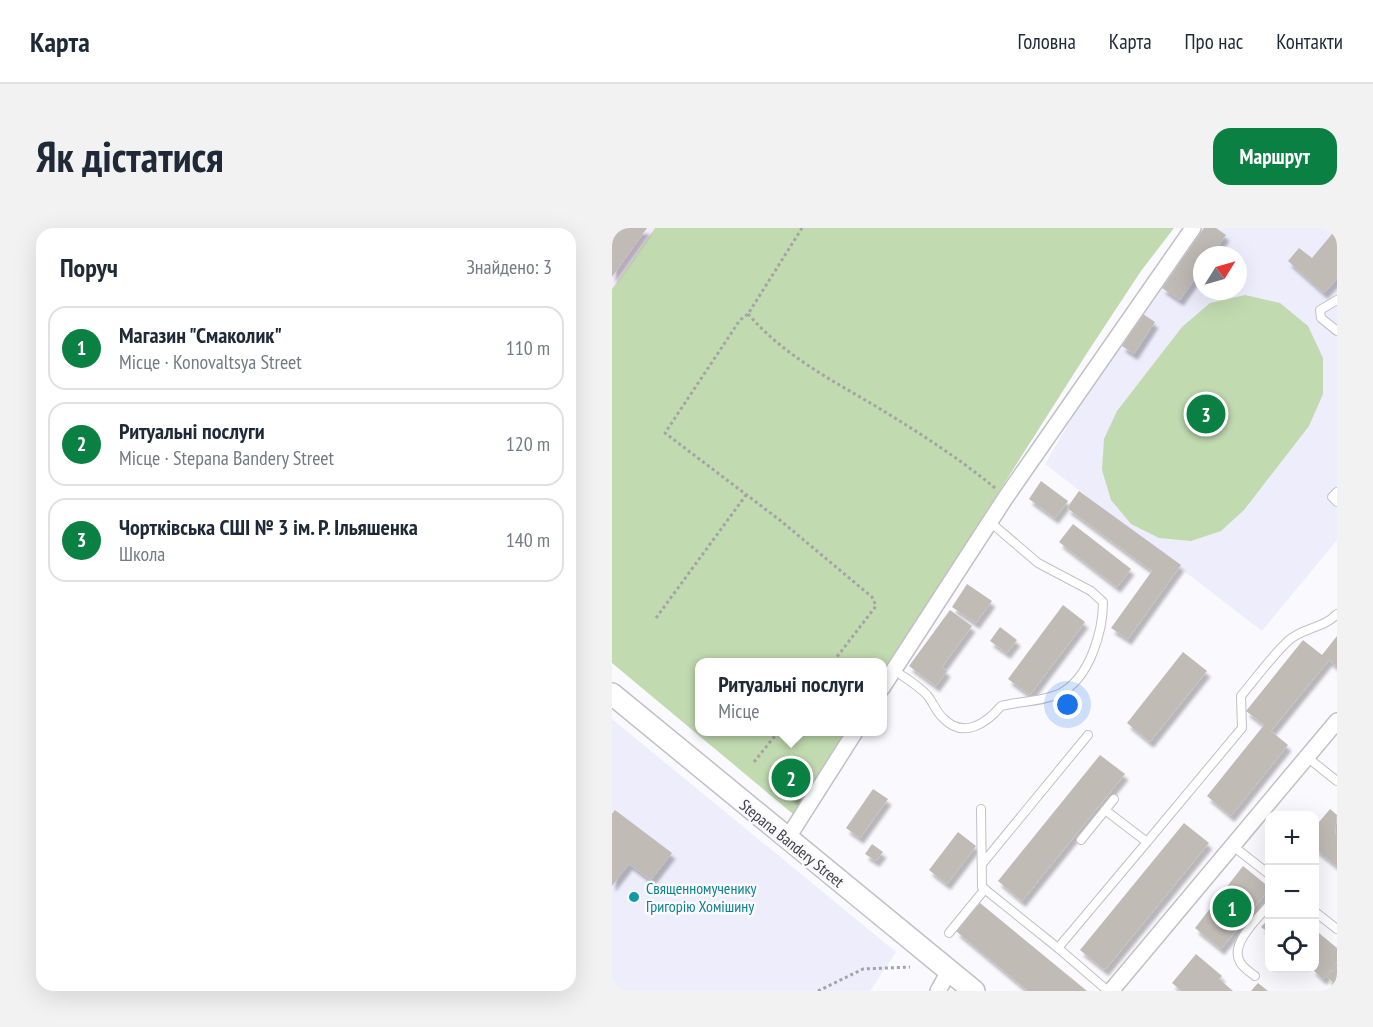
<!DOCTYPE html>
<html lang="uk">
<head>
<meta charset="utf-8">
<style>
	:root { --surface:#fff; --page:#f2f2f3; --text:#1f2937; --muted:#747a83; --line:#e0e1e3; --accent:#0b8043 }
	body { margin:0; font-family:"PT Sans Narrow",sans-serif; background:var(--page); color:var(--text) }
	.controls { position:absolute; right:18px; bottom:18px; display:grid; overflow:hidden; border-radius:12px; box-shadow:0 6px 24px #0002 }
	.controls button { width:54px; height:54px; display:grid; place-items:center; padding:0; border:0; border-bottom:2px solid var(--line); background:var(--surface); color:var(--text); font:30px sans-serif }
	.compass { position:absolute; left:581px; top:18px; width:54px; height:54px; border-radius:50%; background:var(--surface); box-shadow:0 6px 24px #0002; rotate:53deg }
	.you { position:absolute; left:456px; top:477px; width:21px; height:21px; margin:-15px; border:4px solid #fff; border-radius:50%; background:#1a73e8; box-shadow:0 0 0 9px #1a73e833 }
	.badge { display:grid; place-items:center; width:39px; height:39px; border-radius:50%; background:var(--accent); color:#fff; font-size:20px; font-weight:700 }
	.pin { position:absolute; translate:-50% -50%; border:3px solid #fff; box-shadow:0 2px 6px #0006 }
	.popup { position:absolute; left:83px; top:430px; width:192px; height:78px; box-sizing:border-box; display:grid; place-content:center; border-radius:12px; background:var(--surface); filter:drop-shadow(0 2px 4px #0005); font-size:20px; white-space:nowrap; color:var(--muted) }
	.popup b { font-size:22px; color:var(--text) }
	.popup::after { content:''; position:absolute; left:50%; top:100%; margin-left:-12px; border:12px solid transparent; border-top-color:var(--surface) }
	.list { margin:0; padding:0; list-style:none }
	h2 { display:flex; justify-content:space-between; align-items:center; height:78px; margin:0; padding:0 24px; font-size:26px }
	h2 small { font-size:20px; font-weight:400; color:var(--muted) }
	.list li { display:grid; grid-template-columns:39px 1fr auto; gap:18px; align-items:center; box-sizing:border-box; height:84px; margin:0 12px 12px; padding:0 12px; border:2px solid var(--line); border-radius:18px }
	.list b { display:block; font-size:22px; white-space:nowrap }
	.list p { margin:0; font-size:20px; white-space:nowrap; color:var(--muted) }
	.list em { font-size:20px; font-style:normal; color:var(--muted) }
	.icon { flex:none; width:33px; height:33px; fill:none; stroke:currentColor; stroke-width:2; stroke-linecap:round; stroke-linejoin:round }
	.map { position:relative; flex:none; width:725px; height:763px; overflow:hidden; border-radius:18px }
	header { display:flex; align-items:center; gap:36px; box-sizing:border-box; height:84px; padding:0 30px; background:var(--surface); border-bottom:2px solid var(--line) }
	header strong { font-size:28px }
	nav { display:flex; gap:33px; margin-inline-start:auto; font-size:21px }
	.intro { display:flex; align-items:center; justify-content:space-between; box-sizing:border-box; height:144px; padding:0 36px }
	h1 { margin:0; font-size:42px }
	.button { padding:15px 27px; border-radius:18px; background:var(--accent); color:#fff; font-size:21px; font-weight:700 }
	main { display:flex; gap:36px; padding:0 36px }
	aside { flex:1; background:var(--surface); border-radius:18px; box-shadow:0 6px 24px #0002 }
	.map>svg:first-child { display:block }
</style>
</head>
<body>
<header>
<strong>Карта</strong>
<nav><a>Головна</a><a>Карта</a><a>Про нас</a><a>Контакти</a></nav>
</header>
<div class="intro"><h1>Як дістатися</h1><a class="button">Маршрут</a></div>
<main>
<aside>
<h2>Поруч<small>Знайдено: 3</small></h2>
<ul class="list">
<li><span class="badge">1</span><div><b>Магазин &quot;Смаколик&quot;</b><p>Місце · Konovaltsya Street</p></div><em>110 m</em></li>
<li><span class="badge">2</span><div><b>Ритуальні послуги</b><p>Місце · Stepana Bandery Street</p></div><em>120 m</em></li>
<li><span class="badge">3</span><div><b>Чортківська СШІ № 3 ім. Р. Ільяшенка</b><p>Школа</p></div><em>140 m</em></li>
</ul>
</aside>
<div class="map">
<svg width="725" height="763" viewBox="0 0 725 763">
	<defs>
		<filter id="shadow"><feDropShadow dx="3.5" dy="6" stdDeviation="1.5" flood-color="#0004"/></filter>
	</defs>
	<rect width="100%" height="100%" fill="#faf9fe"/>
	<g fill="#eeedfc" fill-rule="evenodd">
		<path d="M586,0H725V312L650,403L433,236L491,137ZM590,27H626V63H590Z"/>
		<polygon points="0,491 284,724 258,763 0,763"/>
	</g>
	<polygon fill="#f8eafe" points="0,0 43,0 0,61"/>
	<g fill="#c1dab0">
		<polygon points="43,0 562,0 529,43 477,122 271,446 270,434 88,434 88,504 234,504 181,586 0,435 0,61"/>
		<polygon points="633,67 668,75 696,98 711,130 711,166 697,198 632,282 609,303 579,313 547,310 519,296 499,272 490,242 492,211 505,183 570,99 598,75"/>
	</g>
	<g fill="#c1bbb6" filter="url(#shadow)">
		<polygon points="0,0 35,0 0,49"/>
		<polygon points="592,0 604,0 614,7 600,27 590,27 590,41 568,72 550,60"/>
		<polygon points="725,0 725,51 712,65 676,33 687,20 700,30"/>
		<polygon points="531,86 543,94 522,126 510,118"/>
		<polygon points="429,253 456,273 443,290 417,271"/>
		<polygon points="467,263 569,337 516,411 499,400 540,343 455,280"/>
		<polygon points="461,296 519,341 505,359 447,314"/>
		<polygon points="355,356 380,373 364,395 340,379"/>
		<polygon points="451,377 473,394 418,467 396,451"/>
		<polygon points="338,382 360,398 330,439 335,443 324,458 297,438"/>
		<polygon points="388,399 405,412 395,425 378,413"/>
		<polygon points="725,408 725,439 717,432 659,503 676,517 619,588 595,568 652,497 634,483 691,412 710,427"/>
		<polygon points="571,424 595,443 538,514 515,495"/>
		<polygon points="488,527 513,546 410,673 386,653"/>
		<polygon points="174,528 201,548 184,572 174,565 177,560 170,555 167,560 157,553"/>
		<polygon points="261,561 276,571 248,610 234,600"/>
		<polygon points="718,581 725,587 723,605 725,607 725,638 702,620 702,600"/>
		<polygon points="3,582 60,625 39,652 17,636 0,658 0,586"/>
		<polygon points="572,595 597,615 493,742 468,722"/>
		<polygon points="346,604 364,618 335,656 317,642"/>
		<polygon points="260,616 271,624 264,633 253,626"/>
		<polygon points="631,638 658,660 609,721 583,700"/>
		<polygon points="368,675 475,763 416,763 344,703"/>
		<polygon points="658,689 658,706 649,699"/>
		<polygon points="702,701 725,720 725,734 711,751 699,740 702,740"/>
		<polygon points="584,726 610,748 607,751 621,763 570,763 560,755"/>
		<polygon points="725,738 725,753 723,756 715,749"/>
		<polygon points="646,755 656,763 639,763"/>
	</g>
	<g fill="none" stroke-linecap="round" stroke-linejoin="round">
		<defs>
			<g id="lane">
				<polyline points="725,72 708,82 709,90 725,103"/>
				<polyline points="725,264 720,269 725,274"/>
				<path d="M282,442C293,450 306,457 315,467C321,474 324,484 331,490C351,511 374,496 389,478C409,473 430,474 449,465C478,449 491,403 491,374L479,363L426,335L378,294"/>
				<polyline points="696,530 725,553"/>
				<polyline points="369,581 370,659 446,720"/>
				<polyline points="493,582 535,614 446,720 496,763"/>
				<polyline points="469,612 502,571"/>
				<path d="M535,614L630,500L629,468C644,450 659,429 676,413C691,399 711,401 725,386"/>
				<polyline points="621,618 658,647"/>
				<polyline points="370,636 476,507"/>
				<polyline points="702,683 725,701"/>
				<polyline points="337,705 373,661"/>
				<path d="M643,748C638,744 631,740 628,734C617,716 647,689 658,676"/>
			</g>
			<g id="street">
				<polyline points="270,460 394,269 581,0"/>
				<polyline points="175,611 243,504"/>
				<polyline points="326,763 337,743"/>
				<polyline points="499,763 725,493"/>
			</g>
			<polyline id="secondary" points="0,466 362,763"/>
		</defs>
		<use href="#lane" stroke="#c1c0c8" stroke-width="10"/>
		<use href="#street" stroke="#c1c0c8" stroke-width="18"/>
		<use href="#secondary" stroke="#c1c0c8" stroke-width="24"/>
		<g stroke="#a4a4a8" stroke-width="3" stroke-dasharray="3 3" stroke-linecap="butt">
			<polyline points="190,0 136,86 128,92 53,205 169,293 260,369 264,378 221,434"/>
			<path d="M136,86C173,129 222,153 270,182C309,206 348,231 383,260"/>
			<polyline points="44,390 134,267"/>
			<polyline points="142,534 166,504"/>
			<polyline points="206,763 251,741 298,739"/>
		</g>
		<use href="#lane" stroke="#fff" stroke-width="8"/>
		<use href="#street" stroke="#fff" stroke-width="15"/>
		<use href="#secondary" stroke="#fff" stroke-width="21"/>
	</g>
	<circle fill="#0f9aa8" stroke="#faf9fe" stroke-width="2" cx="22" cy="669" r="6"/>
	<g text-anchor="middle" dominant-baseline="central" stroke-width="5" stroke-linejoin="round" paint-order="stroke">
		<g font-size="16" fill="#3d3d40" stroke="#faf9fe">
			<text transform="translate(180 615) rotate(39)">Stepana Bandery Street</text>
		</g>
		<g font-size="16" fill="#0d838f" stroke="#faf9fe" text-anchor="start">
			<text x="34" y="660">Священномученику<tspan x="34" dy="18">Григорію Хомішину</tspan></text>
		</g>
	</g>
</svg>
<div class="controls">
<button>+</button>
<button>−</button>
<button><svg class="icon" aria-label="locate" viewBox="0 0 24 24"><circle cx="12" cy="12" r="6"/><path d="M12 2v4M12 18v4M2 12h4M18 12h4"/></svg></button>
</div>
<svg class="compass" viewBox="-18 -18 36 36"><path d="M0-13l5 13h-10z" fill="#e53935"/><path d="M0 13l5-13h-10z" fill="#747a83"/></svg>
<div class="you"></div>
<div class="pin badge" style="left:620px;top:680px">1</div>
<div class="pin badge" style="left:179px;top:550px">2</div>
<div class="popup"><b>Ритуальні послуги</b>Місце</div>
<div class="pin badge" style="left:594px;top:186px">3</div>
</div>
</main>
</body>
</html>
